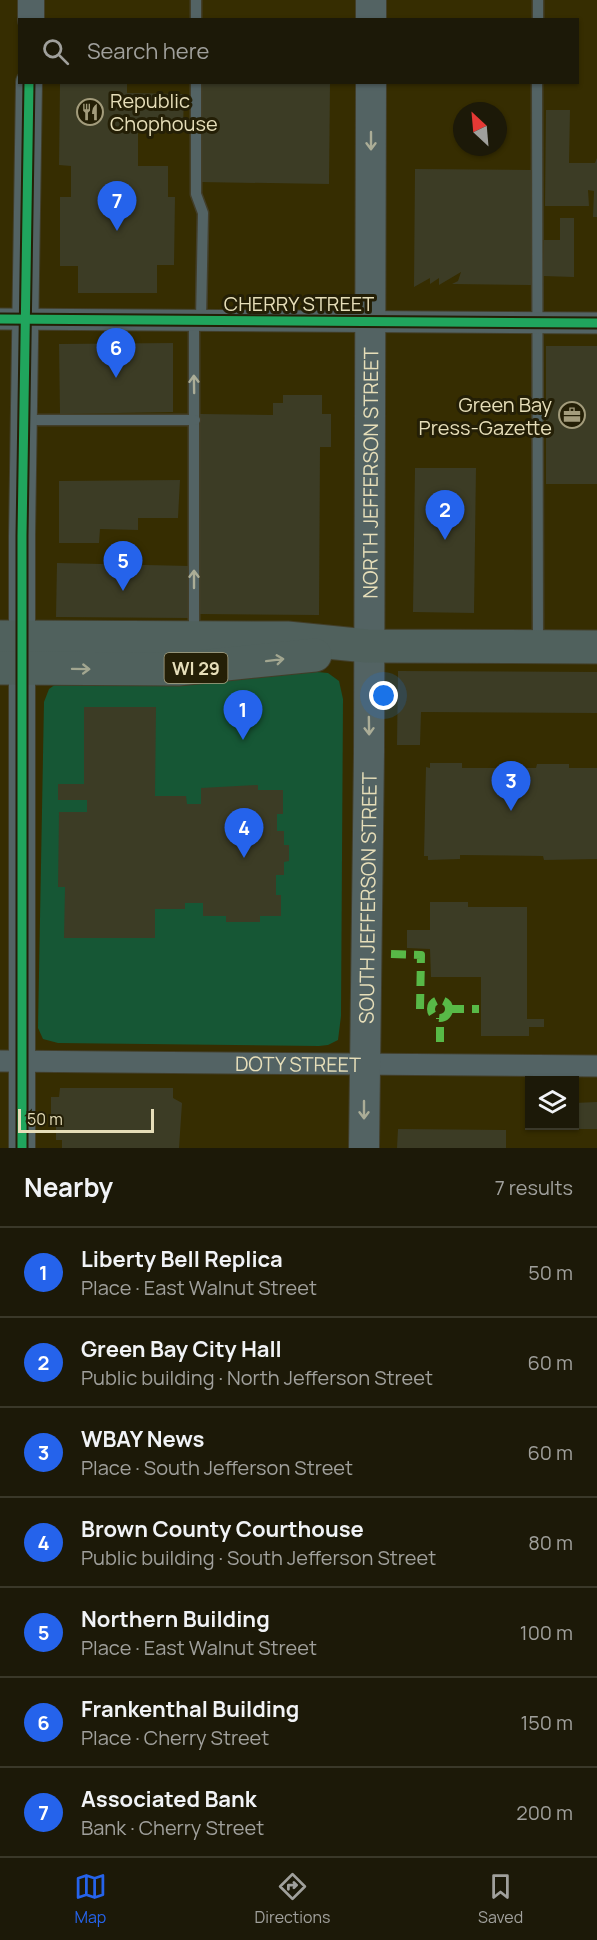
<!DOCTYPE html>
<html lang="en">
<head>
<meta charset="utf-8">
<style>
	:root { --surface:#1c1908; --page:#292616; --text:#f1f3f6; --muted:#a0a09c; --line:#3a3829; --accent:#2563eb }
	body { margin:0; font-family:Manrope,sans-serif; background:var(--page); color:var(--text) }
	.controls { position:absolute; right:18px; bottom:18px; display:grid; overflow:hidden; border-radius:0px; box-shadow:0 2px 4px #0004 }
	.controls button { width:54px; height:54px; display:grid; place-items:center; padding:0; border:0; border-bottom:2px solid var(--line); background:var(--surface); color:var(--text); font:30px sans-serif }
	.compass { position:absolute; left:453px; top:102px; width:54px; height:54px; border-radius:50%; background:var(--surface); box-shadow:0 2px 4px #0004; rotate:334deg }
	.scale { position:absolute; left:18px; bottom:15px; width:136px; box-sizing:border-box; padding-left:6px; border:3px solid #e6deb9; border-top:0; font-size:16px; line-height:21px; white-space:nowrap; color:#e6deb9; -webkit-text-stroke:4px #241f06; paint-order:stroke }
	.you { position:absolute; left:384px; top:696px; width:21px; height:21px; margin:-15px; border:4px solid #fff; border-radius:50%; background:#1a73e8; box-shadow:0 0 0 9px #1a73e833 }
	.badge { display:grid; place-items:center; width:39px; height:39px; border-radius:50%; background:var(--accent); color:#fff; font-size:20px; font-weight:700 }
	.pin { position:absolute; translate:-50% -50px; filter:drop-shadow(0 2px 3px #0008) }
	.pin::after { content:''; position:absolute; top:32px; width:21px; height:18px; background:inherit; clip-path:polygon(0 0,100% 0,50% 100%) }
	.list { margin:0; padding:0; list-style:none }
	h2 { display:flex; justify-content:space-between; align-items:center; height:78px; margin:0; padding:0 24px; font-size:26px }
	h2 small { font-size:20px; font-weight:400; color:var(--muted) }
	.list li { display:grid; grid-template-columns:39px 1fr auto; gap:18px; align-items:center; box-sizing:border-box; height:90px; padding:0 24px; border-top:2px solid var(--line) }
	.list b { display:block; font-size:22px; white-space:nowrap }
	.list p { margin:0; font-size:20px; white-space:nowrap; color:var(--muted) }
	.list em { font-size:20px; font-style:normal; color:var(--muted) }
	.icon { flex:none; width:33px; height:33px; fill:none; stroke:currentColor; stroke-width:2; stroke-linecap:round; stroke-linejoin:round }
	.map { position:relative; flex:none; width:597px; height:1148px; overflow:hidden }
	.search { position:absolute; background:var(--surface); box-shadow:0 2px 4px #0004; left:18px; right:18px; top:18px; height:66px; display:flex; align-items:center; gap:15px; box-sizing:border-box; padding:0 21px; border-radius:0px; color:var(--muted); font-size:22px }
	.sheet { height:708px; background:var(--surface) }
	nav { display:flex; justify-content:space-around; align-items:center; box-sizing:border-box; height:84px; border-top:2px solid var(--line); background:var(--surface); font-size:16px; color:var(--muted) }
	nav a { display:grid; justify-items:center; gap:3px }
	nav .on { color:var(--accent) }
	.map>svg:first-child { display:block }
</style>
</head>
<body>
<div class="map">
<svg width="597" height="1148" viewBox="0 0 597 1148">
	<rect width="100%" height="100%" fill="#26210b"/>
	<path fill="#362d01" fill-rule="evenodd" d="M0,0H597V1148H0ZM20,20H578V82H20ZM462,111H498V147H462ZM530,1080H574V1126H530Z"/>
	<polygon fill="#165735" points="317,672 328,673 339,681 343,699 341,1016 338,1040 328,1045 319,1046 58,1043 43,1039 38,1028 44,702 49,689 56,684"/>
	<g fill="#3c3c25">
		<polygon points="60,82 127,82 127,93 184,94 183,129 138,129 138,166 168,166 168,197 175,197 174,265 157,265 157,293 78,293 78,266 60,266 60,197 71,197 71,166 59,165"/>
		<polygon points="200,82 330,82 329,184 199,182"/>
		<polygon points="546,110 570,110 569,163 595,163 597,158 597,217 593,217 594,191 588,190 589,206 545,206"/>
		<polygon points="415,169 532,170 531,285 452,284 458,281 461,272 439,285 439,278 430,284 430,278 414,287"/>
		<polygon points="560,218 574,218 574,277 543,276 544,240 560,240"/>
		<polygon points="173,343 173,412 60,414 59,344"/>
		<rect x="546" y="346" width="51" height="138"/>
		<polygon points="283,395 322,395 322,414 331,414 331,447 320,447 319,615 198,614 200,414 273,415 273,403 283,403"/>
		<polygon points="415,468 476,468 474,613 413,612"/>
		<polygon points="180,480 178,518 138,518 138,530 100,529 99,543 59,543 59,481"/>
		<polygon points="57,563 190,566 188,618 56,617"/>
		<polygon points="398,671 597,672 597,713 421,712 420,745 397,745"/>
		<polygon points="84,707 156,707 155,796 186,796 187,804 201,804 201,788 258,785 258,790 283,790 283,814 277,814 277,831 284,831 284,845 289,845 289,861 284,862 284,875 276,875 276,895 281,895 281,916 260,916 260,922 226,922 226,916 203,916 203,903 185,903 185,909 155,909 155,938 64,938 65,887 58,887 59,812 87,812 87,800 58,800 58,784 84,784"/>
		<polygon points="430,763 462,763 462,768 536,768 537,764 569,764 569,768 597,768 597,859 544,860 543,856 460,855 460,859 428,860 428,856 424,856 426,767 430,768"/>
		<polygon points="430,902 468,902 468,907 527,907 527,1019 544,1019 544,1027 529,1027 529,1036 481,1036 481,977 431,977 430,949 407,948 407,930 430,930"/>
		<polygon points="60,1088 173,1088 173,1098 182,1103 179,1148 62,1148 62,1140 56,1140 56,1124 51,1124 51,1097 59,1097"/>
		<polygon points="597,1102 597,1129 549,1129 549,1126 574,1126 574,1103"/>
		<polygon points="398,1129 506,1130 506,1148 397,1148"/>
	</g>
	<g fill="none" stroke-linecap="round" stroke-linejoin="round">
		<defs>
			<g id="service">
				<polyline points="196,20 196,0"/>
				<polyline points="538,20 538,0"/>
				<polyline points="196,82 196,194 203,213 201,320"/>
				<polyline points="537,82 538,644"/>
				<polyline points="194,321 194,634"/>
				<polyline points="23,420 195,420"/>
			</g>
			<g id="minor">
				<polyline points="0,319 597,323"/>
				<path id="s1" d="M0,1061L597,1066"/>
			</g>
			<g id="tertiary">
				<polyline points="31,0 31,20"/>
				<polyline points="22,1148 22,536 29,82"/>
			</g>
			<g id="secondary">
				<polyline points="371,20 371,0"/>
				<path id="s2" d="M364,1148L369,752L371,82"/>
			</g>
			<g id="primary">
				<polyline points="0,637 287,638 367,646 597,647"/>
				<polyline points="0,668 178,669 315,655"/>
			</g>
		</defs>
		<use href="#service" stroke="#423e29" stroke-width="13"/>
		<use href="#minor" stroke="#423e29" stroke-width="23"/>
		<use href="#tertiary" stroke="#423e29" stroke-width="28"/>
		<use href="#secondary" stroke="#423e29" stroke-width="32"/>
		<use href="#primary" stroke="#423e29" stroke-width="35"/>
		<use href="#service" stroke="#536364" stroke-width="10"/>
		<use href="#minor" stroke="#536364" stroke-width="21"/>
		<use href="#tertiary" stroke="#536364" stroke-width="26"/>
		<use href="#secondary" stroke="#536363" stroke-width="30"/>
		<use href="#primary" stroke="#50615d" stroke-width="33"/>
		<g stroke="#58b947" stroke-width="8" stroke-dasharray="15 8" stroke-linecap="butt">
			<polyline points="391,954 421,955 420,1009 431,1009"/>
			<circle cx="440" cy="1009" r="9"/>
			<polyline points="449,1009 479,1009"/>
			<polyline points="440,1042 440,1018"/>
		</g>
		<defs>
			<g id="cycleway">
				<polyline points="0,319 597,323"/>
				<polyline points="22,1148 22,536 29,82"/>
			</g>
		</defs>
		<use href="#cycleway" stroke="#241f06" stroke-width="13"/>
		<use href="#cycleway" stroke="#20a55d" stroke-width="9"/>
	</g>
	<defs><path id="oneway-shaft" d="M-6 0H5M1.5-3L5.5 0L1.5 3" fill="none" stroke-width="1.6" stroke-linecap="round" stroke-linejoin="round" transform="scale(1.5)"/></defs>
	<g stroke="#abad97">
		<use href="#oneway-shaft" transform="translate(371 141) rotate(90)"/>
		<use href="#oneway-shaft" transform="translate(194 384) rotate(-91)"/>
		<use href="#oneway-shaft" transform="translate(194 579) rotate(-90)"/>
		<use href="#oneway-shaft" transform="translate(369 726) rotate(89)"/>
		<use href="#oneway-shaft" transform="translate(364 1110) rotate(90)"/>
	</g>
	<g stroke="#a2a690">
		<use href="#oneway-shaft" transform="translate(275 660) rotate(-7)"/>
		<use href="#oneway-shaft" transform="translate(81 669) rotate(1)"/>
	</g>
	<defs>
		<symbol id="restaurant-ring" viewBox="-11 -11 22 22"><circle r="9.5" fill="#241f06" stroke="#a39c7c" stroke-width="1.5"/><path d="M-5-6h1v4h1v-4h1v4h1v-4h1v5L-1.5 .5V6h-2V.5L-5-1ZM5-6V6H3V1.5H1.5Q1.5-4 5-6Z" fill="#a39c7c"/></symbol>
		<symbol id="office-ring" viewBox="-11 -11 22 22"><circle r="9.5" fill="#241f06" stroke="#a39c7c" stroke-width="1.5"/><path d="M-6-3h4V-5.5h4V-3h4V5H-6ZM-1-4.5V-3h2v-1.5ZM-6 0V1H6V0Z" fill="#a39c7c"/></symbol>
	</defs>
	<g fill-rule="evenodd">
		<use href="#restaurant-ring" x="75" y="97" width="30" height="30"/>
		<use href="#office-ring" x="557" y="400" width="30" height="30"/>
	</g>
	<g text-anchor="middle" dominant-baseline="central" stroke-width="6" stroke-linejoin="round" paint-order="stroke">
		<rect fill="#241f06" stroke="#aca583" stroke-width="1.5" x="164.5" y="653" width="63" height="30" rx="4.5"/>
		<g font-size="18" font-weight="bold" fill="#e6deb9">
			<text x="196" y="668">WI 29</text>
		</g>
		<g font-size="20" fill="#e6deb9" stroke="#241f06" text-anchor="start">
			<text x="110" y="100">Republic<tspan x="110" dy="23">Chophouse</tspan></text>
			<text x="552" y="404" text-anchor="end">Green Bay<tspan x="552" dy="23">Press-Gazette</tspan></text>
		</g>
		<g font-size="20" fill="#e6deb9" stroke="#241f06">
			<text x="299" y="303">CHERRY STREET</text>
			<text stroke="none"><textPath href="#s2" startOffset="675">NORTH JEFFERSON STREET</textPath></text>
			<text stroke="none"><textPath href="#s2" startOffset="250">SOUTH JEFFERSON STREET</textPath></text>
			<text stroke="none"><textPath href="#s1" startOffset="298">DOTY STREET</textPath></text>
		</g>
	</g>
</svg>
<div class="controls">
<button><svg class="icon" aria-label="layers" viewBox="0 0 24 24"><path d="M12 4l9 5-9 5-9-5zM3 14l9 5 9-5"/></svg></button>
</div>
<svg class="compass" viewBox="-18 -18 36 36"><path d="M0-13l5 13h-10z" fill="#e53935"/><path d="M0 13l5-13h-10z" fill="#a0a09c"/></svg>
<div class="scale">50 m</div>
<div class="you"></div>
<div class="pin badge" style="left:243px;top:740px">1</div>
<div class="pin badge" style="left:445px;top:540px">2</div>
<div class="pin badge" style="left:511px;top:811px">3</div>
<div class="pin badge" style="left:244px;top:858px">4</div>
<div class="pin badge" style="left:123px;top:591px">5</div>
<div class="pin badge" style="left:116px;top:378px">6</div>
<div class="pin badge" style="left:117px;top:231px">7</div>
<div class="search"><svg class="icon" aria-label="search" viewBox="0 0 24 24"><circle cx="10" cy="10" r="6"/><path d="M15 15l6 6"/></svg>Search here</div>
</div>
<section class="sheet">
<h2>Nearby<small>7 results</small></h2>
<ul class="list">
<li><span class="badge">1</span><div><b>Liberty Bell Replica</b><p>Place · East Walnut Street</p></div><em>50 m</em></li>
<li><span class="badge">2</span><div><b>Green Bay City Hall</b><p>Public building · North Jefferson Street</p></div><em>60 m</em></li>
<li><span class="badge">3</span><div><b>WBAY News</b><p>Place · South Jefferson Street</p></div><em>60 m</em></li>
<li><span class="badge">4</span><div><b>Brown County Courthouse</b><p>Public building · South Jefferson Street</p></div><em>80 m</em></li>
<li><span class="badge">5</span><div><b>Northern Building</b><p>Place · East Walnut Street</p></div><em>100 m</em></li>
<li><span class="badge">6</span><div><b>Frankenthal Building</b><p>Place · Cherry Street</p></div><em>150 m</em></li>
<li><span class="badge">7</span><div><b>Associated Bank</b><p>Bank · Cherry Street</p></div><em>200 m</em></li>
</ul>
</section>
<nav>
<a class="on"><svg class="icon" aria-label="map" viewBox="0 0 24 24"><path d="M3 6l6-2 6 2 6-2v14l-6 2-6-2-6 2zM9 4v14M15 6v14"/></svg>Map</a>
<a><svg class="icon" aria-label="directions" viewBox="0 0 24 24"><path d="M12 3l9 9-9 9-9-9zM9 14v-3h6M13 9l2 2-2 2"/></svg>Directions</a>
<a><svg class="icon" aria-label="saved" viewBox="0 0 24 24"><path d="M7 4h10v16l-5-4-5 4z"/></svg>Saved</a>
</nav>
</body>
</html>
